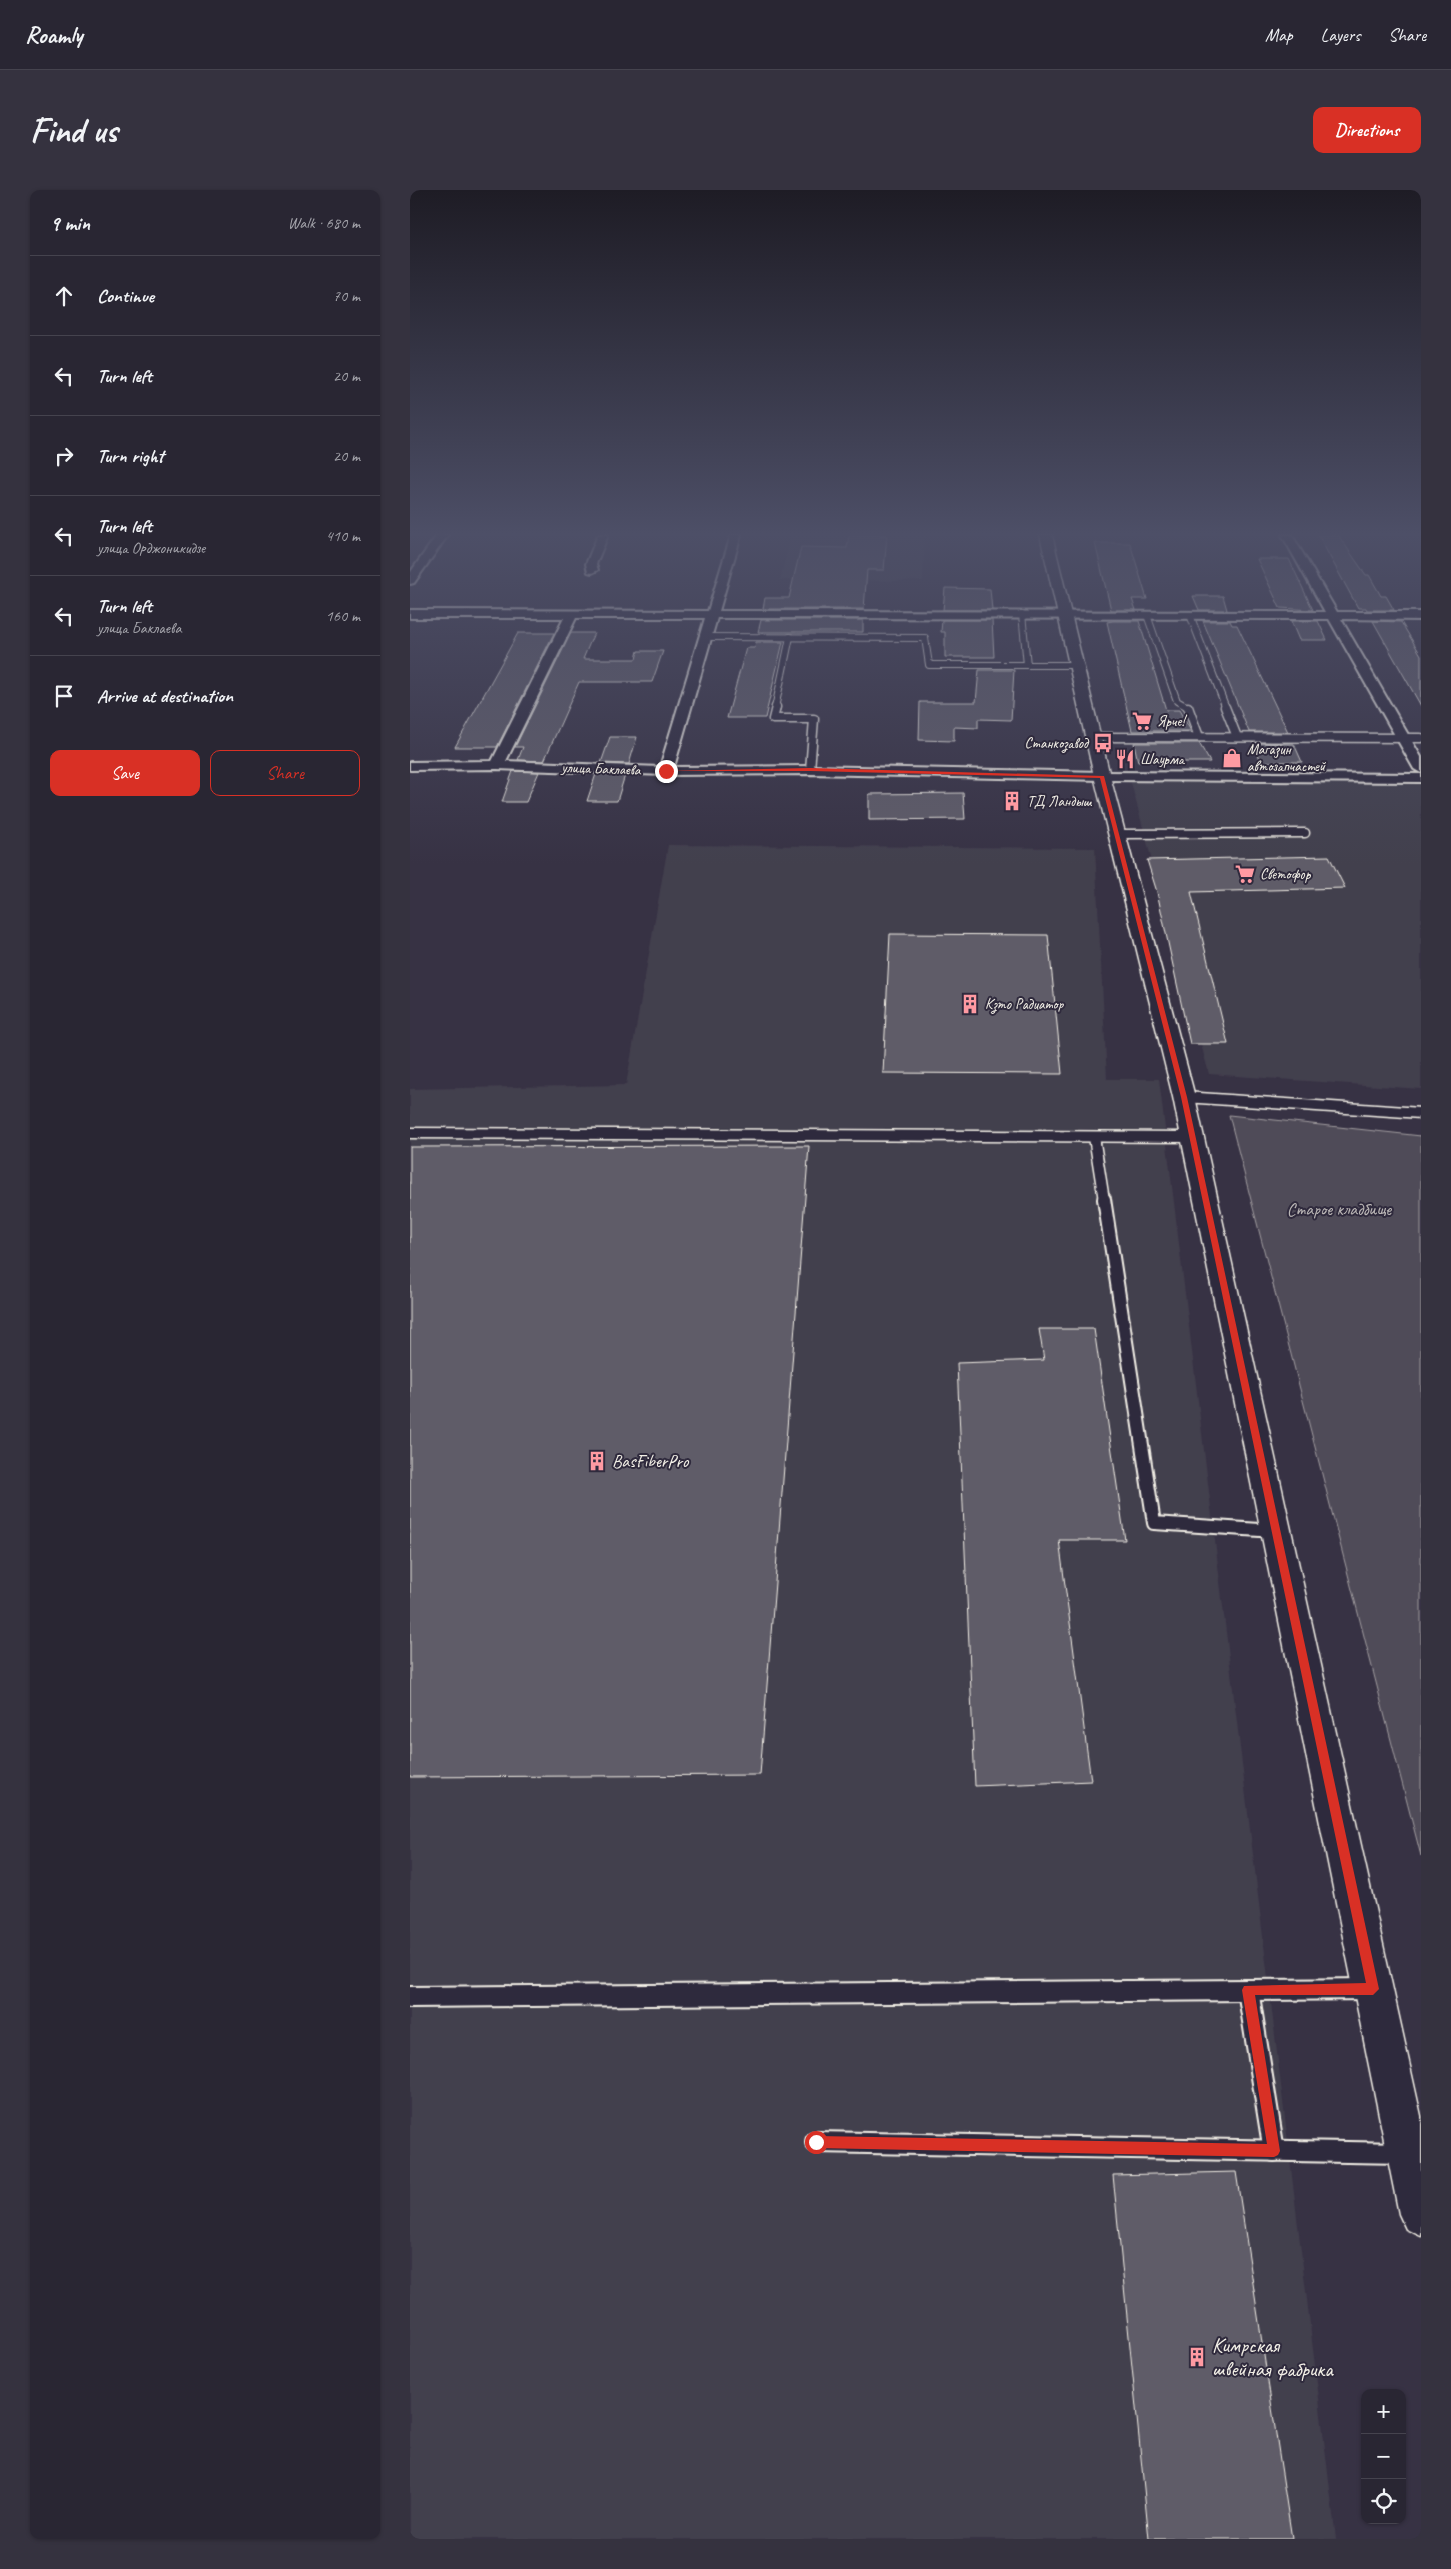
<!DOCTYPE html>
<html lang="en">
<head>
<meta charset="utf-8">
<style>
	:root { --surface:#292633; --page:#35323f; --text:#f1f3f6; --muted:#a5a5ac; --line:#45434e; --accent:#d93025 }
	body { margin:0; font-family:Caveat,sans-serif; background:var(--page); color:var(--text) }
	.controls { position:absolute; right:15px; bottom:15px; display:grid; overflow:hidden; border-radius:10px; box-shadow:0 1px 4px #0004 }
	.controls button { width:45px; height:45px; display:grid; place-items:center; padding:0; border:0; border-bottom:1px solid var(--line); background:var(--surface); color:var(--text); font:25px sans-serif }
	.stop { position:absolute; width:15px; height:15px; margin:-11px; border:4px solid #d93025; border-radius:50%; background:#fff }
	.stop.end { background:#d93025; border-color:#fff; box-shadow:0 1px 5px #0008 }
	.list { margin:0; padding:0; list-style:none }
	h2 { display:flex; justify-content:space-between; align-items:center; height:65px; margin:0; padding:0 20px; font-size:21px }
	h2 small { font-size:16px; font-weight:400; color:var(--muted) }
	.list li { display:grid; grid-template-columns:32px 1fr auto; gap:15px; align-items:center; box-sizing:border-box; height:80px; padding:0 20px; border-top:1px solid var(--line) }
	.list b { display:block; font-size:19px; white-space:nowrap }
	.list p { margin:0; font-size:16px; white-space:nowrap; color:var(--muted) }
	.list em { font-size:16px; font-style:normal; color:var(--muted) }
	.actions { display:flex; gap:10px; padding:15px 20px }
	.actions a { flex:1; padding:11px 0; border:1px solid var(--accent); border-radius:10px; text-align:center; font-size:18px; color:var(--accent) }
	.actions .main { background:var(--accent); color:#fff }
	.icon { flex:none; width:28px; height:28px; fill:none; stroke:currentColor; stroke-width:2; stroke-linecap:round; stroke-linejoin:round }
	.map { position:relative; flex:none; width:1011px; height:2349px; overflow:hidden; border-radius:10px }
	header { display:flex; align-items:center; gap:30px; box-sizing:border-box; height:70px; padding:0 25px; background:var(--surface); border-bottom:1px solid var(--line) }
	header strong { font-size:24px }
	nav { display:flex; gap:28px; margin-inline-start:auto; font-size:18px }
	.intro { display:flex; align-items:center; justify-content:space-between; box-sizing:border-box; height:120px; padding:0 30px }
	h1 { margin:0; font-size:35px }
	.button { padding:12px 22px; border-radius:10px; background:var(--accent); color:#fff; font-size:18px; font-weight:700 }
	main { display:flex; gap:30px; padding:0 30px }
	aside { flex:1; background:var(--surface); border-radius:10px; box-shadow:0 1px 4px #0004 }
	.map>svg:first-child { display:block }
</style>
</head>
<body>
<header>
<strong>Roamly</strong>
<nav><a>Map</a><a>Layers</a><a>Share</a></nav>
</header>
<div class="intro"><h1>Find us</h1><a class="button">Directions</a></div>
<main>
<aside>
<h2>9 min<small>Walk · 680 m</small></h2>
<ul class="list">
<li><svg class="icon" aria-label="ahead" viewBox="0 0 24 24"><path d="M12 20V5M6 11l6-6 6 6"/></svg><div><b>Continue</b></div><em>70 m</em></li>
<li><svg class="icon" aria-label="left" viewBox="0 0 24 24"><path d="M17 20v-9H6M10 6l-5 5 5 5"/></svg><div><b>Turn left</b></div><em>20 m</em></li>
<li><svg class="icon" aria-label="right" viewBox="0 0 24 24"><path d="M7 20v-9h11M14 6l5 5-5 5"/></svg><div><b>Turn right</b></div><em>20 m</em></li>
<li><svg class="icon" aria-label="left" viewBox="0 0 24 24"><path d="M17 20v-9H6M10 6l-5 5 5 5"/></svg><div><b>Turn left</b><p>улица Орджоникидзе</p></div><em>410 m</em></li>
<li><svg class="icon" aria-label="left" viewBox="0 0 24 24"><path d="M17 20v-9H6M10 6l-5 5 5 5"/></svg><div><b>Turn left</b><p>улица Баклаева</p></div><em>160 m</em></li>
<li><svg class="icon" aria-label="arrive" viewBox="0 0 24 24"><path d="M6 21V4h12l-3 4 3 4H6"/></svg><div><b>Arrive at destination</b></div></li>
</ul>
<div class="actions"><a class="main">Save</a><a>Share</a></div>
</aside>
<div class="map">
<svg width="1011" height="2349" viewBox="0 0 1011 2349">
	<rect width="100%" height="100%" fill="#373244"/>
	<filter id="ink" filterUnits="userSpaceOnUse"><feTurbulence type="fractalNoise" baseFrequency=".02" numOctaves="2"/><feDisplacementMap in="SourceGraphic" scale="10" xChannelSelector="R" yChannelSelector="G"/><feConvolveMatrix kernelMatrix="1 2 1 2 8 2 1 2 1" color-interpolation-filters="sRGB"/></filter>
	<g filter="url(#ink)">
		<g fill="#433f4e">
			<polygon points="381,345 515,345 513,391 370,390"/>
			<polygon points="720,589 1011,591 1011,899 799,884"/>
			<polygon points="258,655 685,658 697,889 749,889 926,2349 0,2349 0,899 216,895"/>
		</g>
		<polygon fill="#504b59" stroke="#a29ea0" points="819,925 1011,946 1011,1666"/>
		<g fill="#5f5c67" stroke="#f4f1e8">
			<polygon points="439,345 477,345 474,380 457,380 454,419 353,419 355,408 379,408 391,357 437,358"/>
			<polygon points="908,345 928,345 956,385 959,385 971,406 976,406 984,420 957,420 956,418 948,418"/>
			<polygon points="685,353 720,353 737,409 722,409 726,420 701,420"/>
			<polygon points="847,369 879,369 903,420 870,418"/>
			<polygon points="535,398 580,399 582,420 533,420"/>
			<polygon points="783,406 813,406 817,420 789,420"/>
			<polygon points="351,430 453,430 453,442 348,442"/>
			<polygon points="532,430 582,430 584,467 535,467 535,442 531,442"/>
			<polygon points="703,431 729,431 756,520 769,520 781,541 722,541 697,432"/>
			<polygon points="793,431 820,431 822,435 827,435 878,542 839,542"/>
			<polygon points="881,431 908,431 917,450 889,450"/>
			<polygon points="963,431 991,432 1011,465 1011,516"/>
			<polygon points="108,443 144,443 87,557 45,557"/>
			<polygon points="161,443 184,443 173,469 226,469 228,461 253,461 242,492 169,492 134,571 108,570 113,557 105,557"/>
			<polygon points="346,452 373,452 355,528 317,528 336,458 345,458"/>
			<polygon points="569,480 604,480 601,530 568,529 568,538 544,537 544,551 509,550 510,512 566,512"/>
			<polygon points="200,547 227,547 219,574 191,573"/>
			<polygon points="724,553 789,553 800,572 728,572"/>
			<polygon points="844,553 884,554 892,572 851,572"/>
			<polygon points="103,581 129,582 116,612 92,612"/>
			<polygon points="186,584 215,585 207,611 177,611"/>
			<polygon points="553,603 555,629 459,630 459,604"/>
			<polygon points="919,666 935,698 781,702 818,854 780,854 747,702 737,670"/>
			<polygon points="480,744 638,745 652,884 473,883"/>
			<polygon points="399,956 350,1585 0,1587 0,957"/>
			<polygon points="629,1139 684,1139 715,1350 649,1350 681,1591 565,1596 547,1173 634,1170"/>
			<polygon points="826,1982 882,2349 739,2349 703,1985"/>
		</g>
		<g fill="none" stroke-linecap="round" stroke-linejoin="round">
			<defs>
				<g id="service-far4">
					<polyline points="612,424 617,475"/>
					<polyline points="737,425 767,511 779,518"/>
					<polyline points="780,425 816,518"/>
					<polyline points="297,447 515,448 519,475 666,475"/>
					<polyline points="365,518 380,447"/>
				</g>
				<g id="service-far3">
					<polyline points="366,517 363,529 404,529 400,580"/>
					<polyline points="778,517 789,547"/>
					<polyline points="815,517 827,547"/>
					<polyline points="684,547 1011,548"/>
					<polyline points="708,644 895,643"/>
				</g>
				<g id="service-far2">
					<polyline points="774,907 1011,923"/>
					<polyline points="0,943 781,947"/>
					<polyline points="684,947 694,1010"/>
				</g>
				<polyline id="service-far1" points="694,1009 744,1333 865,1341"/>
				<g id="service">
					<polyline points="838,1800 864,1961"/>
					<polyline points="0,1807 960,1799"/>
					<polyline points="406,1952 993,1963"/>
				</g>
				<g id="minor">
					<polygon points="27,345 38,345 4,393 0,394 0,383"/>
					<polygon points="188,345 198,345 186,374 188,380 182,383 178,382 176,374"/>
					<path d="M321,345H331L309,421L915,422L872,345H882L927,422H1011V430L931,429L1011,567V583L1004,579L919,429L307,428L264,577L400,576L692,582L1011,584V592L692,590L400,584L256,585L87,579L0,580V572L82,571L154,428H0V420L298,421ZM166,428H295L250,577L96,571Z"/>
				</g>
				<polygon id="primary" points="630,345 642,345 700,586 785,907 1011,1926 1011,2046 996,2039 989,2024 763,907 684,586"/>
			</defs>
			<use href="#service-far4" stroke="#f4f1e8" stroke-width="8"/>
			<use href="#service-far3" stroke="#f4f1e8" stroke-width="11"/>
			<use href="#service-far2" stroke="#f4f1e8" stroke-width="13"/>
			<use href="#service-far1" stroke="#f4f1e8" stroke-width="16"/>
			<use href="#service" stroke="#f4f1e8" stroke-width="24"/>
			<use href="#minor" stroke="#f4f1e8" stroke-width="4"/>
			<use href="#primary" stroke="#f4f1e8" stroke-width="3"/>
			<use href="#service-far4" stroke="#2f2a3d" stroke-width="6"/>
			<use href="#service-far3" stroke="#2f2a3d" stroke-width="8"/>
			<use href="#service-far2" stroke="#2f2a3d" stroke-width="10"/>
			<use href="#service-far1" stroke="#2f2a3d" stroke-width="12"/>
			<use href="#service" stroke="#2f2a3d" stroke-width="20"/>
			<use href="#minor" fill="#2f2a3d" fill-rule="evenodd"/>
			<use href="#primary" fill="#2f2a3d" fill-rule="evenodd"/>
		</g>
	</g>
	<linearGradient id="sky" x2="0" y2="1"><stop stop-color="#1e1c25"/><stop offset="0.51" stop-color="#4d4f67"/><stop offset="1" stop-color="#4d4f67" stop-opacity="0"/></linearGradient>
	<rect width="1011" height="674" fill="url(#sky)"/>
	<polygon fill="#d93025" points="400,578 694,586 777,907 969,1799 963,1805 845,1805 870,1961 868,1965 864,1967 406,1958 401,1957 400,1952 401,1948 406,1946 857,1954 832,1800 834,1796 956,1793 771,907 690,588 400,581 253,581"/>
	<defs>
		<symbol id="supermarket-bare" viewBox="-9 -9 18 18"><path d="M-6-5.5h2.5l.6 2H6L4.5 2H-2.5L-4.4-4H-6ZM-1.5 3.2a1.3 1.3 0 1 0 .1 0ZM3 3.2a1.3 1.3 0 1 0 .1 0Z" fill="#ff9aa2" stroke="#2f2a3d" stroke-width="2.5" paint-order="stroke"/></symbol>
		<symbol id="bus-bare" viewBox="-9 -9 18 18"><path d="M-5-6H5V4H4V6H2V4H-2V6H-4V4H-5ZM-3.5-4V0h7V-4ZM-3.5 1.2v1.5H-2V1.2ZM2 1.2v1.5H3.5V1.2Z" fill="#ff9aa2" stroke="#2f2a3d" stroke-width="2.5" paint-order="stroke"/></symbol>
		<symbol id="shop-bare" viewBox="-9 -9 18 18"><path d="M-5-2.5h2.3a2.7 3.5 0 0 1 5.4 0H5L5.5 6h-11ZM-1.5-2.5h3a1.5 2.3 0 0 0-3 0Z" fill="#ff9aa2" stroke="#2f2a3d" stroke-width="2.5" paint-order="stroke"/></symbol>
		<symbol id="restaurant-bare" viewBox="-9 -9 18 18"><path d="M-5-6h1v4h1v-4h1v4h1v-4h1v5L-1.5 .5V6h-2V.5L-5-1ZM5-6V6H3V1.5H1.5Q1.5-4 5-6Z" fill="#ff9aa2" stroke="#2f2a3d" stroke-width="2.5" paint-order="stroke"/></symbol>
		<symbol id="building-bare" viewBox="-9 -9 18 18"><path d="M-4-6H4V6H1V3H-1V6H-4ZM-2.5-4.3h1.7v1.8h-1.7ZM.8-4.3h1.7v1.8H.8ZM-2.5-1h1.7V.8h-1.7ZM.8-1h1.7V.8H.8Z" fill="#ff9aa2" stroke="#2f2a3d" stroke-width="2.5" paint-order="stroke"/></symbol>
	</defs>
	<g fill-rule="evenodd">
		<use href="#supermarket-bare" x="718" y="517" width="28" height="28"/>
		<use href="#bus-bare" x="679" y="539" width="28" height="28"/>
		<use href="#shop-bare" x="808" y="554" width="28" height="28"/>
		<use href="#restaurant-bare" x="701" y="555" width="28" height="28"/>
		<use href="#building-bare" x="588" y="597" width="28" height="28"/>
		<use href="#supermarket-bare" x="821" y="670" width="28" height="28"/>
		<use href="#building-bare" x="546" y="800" width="28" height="28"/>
		<use href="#building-bare" x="173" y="1257" width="28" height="28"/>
		<use href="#building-bare" x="773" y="2153" width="28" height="28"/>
	</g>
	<g text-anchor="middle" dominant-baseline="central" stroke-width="4" stroke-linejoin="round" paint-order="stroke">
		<g font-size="15" fill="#f4f1e8" stroke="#2f2a3d" text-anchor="start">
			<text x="747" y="531">Ярче!</text>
			<text x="678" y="553" text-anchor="end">Станкозавод</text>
			<text x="837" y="559">Магазин<tspan x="837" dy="17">автозапчастей</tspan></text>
			<text x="730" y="569">Шаурма</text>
			<text x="617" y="611">ТД Ландыш</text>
			<text x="850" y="684">Светофор</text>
			<text x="575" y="814">Кзто Радиатор</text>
		</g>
		<g font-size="15" fill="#f4f1e8" stroke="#2f2a3d">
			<text transform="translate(191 579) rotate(2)">улица Баклаева</text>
		</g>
		<g font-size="18" fill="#bbb7b6" stroke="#2f2a3d">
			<text x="929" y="1019">Старое кладбище</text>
		</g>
		<g font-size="18" fill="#f4f1e8" stroke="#2f2a3d" text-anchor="start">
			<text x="202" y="1271">BasFiberPro</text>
		</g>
		<g font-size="21" fill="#f4f1e8" stroke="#2f2a3d" text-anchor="start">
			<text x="802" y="2155">Кимрская<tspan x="802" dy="24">швейная фабрика</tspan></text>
		</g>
	</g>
</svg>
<div class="controls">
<button>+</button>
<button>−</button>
<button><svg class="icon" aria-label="locate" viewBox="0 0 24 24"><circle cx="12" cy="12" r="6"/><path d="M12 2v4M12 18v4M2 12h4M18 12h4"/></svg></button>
</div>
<div class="stop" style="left:406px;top:1952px"></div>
<div class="stop end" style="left:256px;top:581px"></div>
</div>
</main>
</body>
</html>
